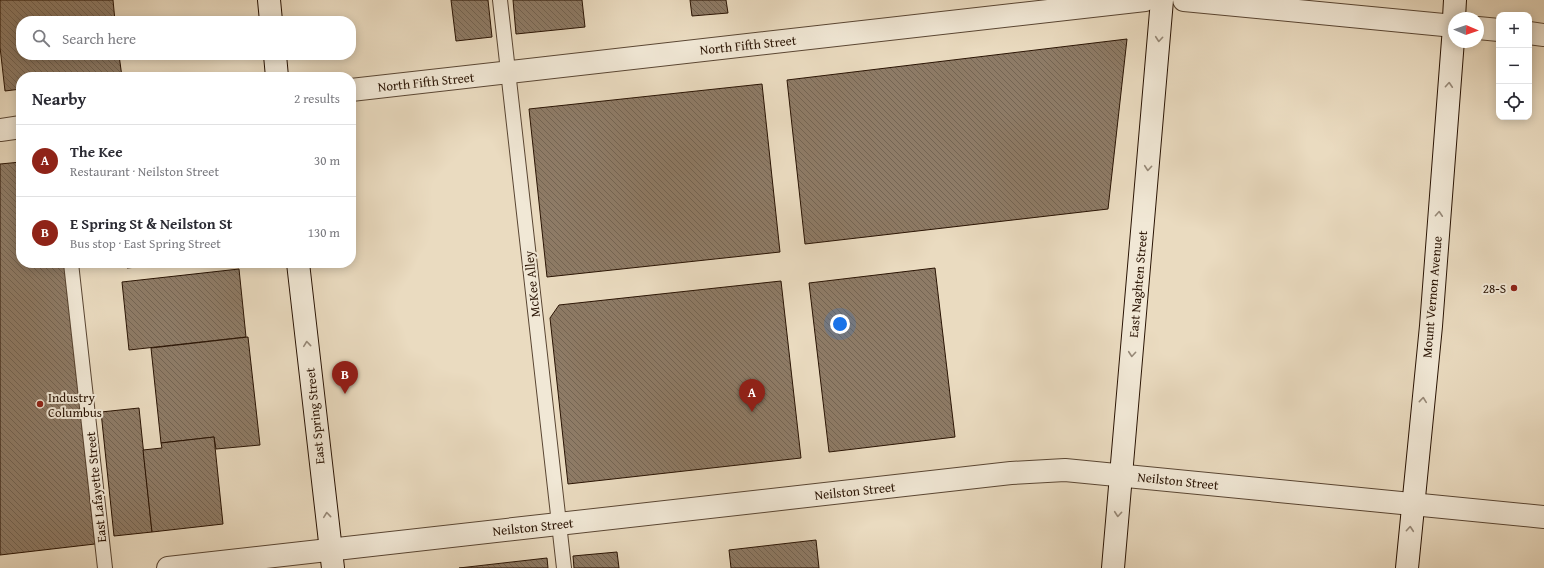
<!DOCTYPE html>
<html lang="en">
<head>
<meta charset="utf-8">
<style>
	:root { --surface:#fff; --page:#f2f2f3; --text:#2b2b33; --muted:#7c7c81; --line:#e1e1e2; --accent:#8f2418 }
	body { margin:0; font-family:"Gentium Book Plus",serif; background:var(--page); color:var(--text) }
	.controls { position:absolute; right:12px; top:12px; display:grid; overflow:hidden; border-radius:8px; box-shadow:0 2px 10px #0003 }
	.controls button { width:36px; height:36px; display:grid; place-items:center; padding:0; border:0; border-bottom:1px solid var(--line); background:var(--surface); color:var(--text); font:20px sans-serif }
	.compass { position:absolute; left:1448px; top:12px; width:36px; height:36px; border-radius:50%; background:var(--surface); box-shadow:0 2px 10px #0003; rotate:92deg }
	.you { position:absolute; left:840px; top:324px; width:14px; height:14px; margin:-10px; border:3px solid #fff; border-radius:50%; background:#1a73e8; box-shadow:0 0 0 6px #1a73e833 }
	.badge { display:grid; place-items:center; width:26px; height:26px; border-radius:50%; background:var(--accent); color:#fff; font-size:13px; font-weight:700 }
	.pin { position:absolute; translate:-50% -33px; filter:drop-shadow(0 1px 2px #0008) }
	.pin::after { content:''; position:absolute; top:21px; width:14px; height:12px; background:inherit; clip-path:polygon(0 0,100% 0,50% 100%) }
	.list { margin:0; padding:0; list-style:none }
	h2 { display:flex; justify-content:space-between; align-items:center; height:52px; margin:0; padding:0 16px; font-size:17px }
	h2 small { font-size:13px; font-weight:400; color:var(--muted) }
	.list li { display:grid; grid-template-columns:26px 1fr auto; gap:12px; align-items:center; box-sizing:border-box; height:72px; padding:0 16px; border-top:1px solid var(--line) }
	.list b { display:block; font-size:15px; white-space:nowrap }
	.list p { margin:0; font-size:13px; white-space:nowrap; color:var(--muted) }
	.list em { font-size:13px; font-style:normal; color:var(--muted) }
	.icon { flex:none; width:22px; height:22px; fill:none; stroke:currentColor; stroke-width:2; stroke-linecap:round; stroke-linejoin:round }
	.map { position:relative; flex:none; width:1544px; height:568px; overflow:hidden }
	.search { position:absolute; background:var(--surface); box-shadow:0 2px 10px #0003; left:16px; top:16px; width:340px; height:44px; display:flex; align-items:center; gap:10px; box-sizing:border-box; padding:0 14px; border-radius:16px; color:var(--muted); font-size:15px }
	.panel { position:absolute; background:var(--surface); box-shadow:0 2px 10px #0003; left:16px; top:72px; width:340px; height:196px; border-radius:16px }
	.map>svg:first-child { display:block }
</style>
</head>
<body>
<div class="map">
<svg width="1544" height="568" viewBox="0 0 1544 568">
	<defs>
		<pattern id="building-back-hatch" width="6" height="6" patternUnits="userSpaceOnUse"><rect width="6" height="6" fill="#8e7b66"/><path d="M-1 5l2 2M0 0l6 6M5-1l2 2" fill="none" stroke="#746452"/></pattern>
	</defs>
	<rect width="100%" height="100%" fill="#eadbc0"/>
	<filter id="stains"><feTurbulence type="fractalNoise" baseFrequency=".005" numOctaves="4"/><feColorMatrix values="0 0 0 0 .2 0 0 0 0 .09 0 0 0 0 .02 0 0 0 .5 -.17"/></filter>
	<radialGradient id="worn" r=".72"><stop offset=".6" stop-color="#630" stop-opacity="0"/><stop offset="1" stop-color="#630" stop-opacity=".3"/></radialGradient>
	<g fill="url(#building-back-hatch)" stroke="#2a1404">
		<polygon points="0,0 113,0 115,21 21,21 21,55 119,55 122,77 21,77 21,89 5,91 0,47"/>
		<polygon points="451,0 488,0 492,37 456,41"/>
		<polygon points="513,0 582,0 585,27 516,34"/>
		<polygon points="690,0 726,0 728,13 692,16"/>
		<polygon points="1127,39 1108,209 805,244 787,80"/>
		<polygon points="762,84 780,252 547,277 529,109"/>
		<polygon points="21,162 21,263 64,263 95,544 0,555 0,164"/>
		<polygon points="126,263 176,263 127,268"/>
		<polygon points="935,268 955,437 829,452 809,283"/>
		<polygon points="239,269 246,337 129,350 122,282"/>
		<polygon points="781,281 801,458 568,484 550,318 559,305"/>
		<polygon points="248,337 260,445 216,449 214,437 161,443 151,348"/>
		<polygon points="139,408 152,532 114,536 101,412"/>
		<polygon points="214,437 223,524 152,532 143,450 162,448 161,443"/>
		<polygon points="816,540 819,568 731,568 729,550"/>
		<polygon points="617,552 619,568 574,568 573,556"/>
		<polygon points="547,558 548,568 459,568"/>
	</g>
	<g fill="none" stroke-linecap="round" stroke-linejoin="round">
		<defs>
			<g id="service">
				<polyline points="500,0 564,568"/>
				<polyline points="71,263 105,568"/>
			</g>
			<g id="minor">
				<polyline points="1184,0 1454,26"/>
				<polyline points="1478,28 1499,30"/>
				<polyline points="1529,33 1544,35"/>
				<polyline points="351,90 1145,0"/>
				<polyline points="0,130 21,127"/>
				<polyline points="168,568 1011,473 1065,470 1544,517"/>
			</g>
			<g id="secondary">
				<polyline points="269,0 271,21"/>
				<polyline points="1454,18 1455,0"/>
				<polyline points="275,55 277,77"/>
				<polyline points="298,263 333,568"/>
				<polyline points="1113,568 1162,0"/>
				<polyline points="1407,568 1431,326 1454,27"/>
			</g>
		</defs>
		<use href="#service" stroke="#5a4633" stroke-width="16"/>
		<use href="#minor" stroke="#5a4633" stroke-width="24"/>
		<use href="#secondary" stroke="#2a1404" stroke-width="24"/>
		<use href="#service" stroke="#f1e8d6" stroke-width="14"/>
		<use href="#minor" stroke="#f1e8d6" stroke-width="22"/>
		<use href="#secondary" stroke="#f1e8d6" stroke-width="22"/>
	</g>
	<defs><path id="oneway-chevron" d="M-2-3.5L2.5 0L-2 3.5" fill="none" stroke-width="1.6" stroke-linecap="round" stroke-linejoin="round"/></defs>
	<g stroke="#978978">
		<use href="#oneway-chevron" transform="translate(1159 39) rotate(95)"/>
		<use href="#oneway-chevron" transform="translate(1449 85) rotate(-86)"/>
		<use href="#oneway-chevron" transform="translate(1148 168) rotate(95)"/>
		<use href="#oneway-chevron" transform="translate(1439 214) rotate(-86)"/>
		<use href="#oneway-chevron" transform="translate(307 344) rotate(-96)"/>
		<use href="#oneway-chevron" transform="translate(1132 354) rotate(95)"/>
		<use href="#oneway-chevron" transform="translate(1423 400) rotate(-84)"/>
		<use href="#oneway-chevron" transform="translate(1118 514) rotate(95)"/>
		<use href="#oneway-chevron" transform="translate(327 515) rotate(-96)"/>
		<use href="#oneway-chevron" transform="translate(1410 529) rotate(-85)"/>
	</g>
	<g fill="#8f2418" stroke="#f1e8d6" stroke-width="1.5">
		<circle cx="1514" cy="288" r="4"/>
		<circle cx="40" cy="404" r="4"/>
	</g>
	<g text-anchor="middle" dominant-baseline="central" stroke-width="4" stroke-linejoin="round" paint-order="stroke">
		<g font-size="13" fill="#2a1404" stroke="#f1e8d6">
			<text transform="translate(748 45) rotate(-6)">North Fifth Street</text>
			<text transform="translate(426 82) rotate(-6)">North Fifth Street</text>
			<text transform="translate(532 284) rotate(-96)">McKee Alley</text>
			<text transform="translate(1138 284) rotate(-85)">East Naghten Street</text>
			<text transform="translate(1432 297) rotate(-85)">Mount Vernon Avenue</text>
			<text transform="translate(315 416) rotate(-96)">East Spring Street</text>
			<text transform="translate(1178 481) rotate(6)">Neilston Street</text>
			<text transform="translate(96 487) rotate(-96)">East Lafayette Street</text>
			<text transform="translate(855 491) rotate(-6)">Neilston Street</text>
			<text transform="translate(533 527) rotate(-6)">Neilston Street</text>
		</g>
		<g font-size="13" fill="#2a1404" stroke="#f1e8d6" text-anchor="end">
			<text x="1506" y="288">28-S</text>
			<text x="48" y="397" text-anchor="start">Industry<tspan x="48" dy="15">Columbus</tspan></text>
		</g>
	</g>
	<rect width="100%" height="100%" filter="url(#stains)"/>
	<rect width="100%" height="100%" fill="url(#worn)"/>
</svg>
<div class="controls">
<button>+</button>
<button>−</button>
<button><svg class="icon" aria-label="locate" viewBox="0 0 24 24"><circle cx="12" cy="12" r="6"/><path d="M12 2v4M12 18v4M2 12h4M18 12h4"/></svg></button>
</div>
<svg class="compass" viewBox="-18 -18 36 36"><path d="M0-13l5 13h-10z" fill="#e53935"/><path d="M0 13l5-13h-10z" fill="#7c7c81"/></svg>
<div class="you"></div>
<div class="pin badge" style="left:752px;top:412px">A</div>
<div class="pin badge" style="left:345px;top:394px">B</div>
<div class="search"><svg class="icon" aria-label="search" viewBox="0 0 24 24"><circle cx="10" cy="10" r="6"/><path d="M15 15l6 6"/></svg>Search here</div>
<section class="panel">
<h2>Nearby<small>2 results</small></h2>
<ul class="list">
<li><span class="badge">A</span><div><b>The Kee</b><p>Restaurant · Neilston Street</p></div><em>30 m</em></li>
<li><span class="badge">B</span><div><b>E Spring St &amp; Neilston St</b><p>Bus stop · East Spring Street</p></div><em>130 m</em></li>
</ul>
</section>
</div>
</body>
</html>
